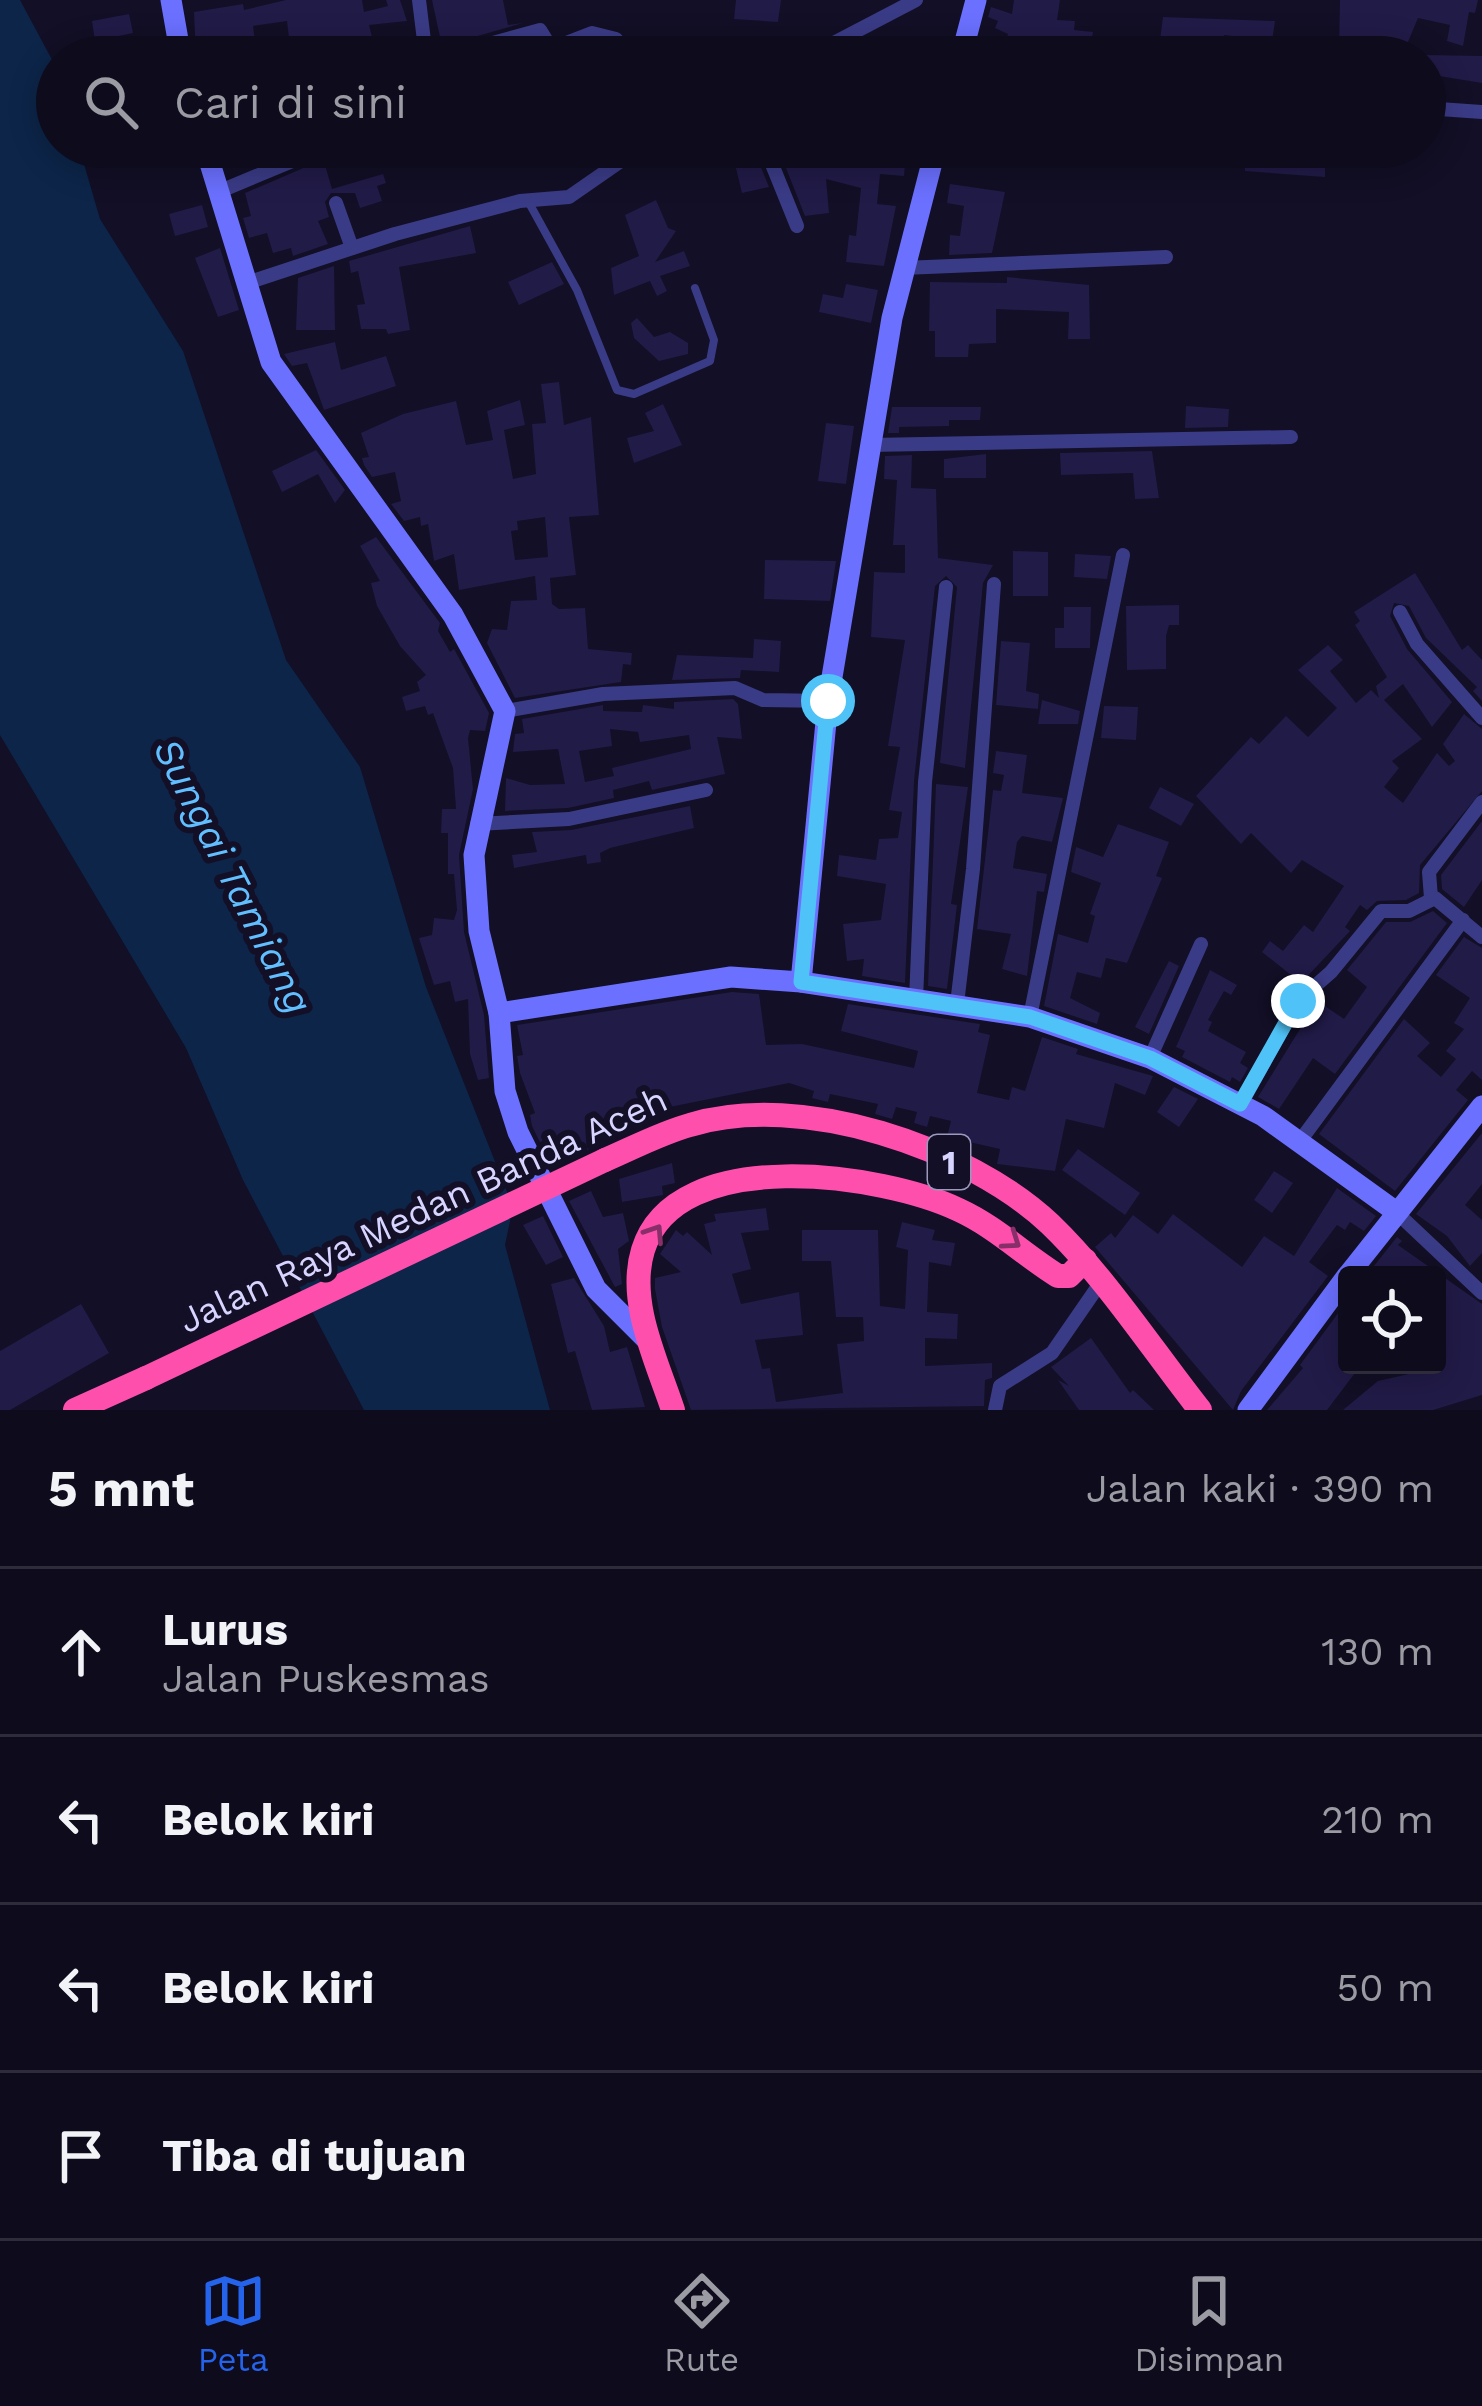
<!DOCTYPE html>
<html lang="id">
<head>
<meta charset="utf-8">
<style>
	:root { --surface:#0e0b1c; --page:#1c1929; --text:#f1f3f6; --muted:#9b9ba3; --line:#2e2b3b; --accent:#2563eb }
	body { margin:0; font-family:"Work Sans",sans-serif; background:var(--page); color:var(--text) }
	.controls { position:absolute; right:36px; bottom:36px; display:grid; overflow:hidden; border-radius:12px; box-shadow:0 6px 30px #0003 }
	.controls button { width:108px; height:108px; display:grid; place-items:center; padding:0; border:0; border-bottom:3px solid var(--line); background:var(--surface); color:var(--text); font:60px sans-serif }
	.stop { position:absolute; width:36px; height:36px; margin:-27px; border:9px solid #4fc3f7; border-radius:50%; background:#fff }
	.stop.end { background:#4fc3f7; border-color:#fff; box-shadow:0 3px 12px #0008 }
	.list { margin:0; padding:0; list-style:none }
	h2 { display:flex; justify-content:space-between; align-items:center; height:156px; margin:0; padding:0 48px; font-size:51px }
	h2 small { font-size:39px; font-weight:400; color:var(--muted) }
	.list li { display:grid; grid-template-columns:78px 1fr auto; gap:36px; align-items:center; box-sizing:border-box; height:168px; padding:0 48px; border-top:3px solid var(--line) }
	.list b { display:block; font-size:45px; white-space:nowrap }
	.list p { margin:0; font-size:39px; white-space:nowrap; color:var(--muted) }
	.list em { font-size:39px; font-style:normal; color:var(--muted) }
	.icon { flex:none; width:66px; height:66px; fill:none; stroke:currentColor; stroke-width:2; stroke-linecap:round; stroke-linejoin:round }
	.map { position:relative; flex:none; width:1482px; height:1410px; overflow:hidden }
	.search { position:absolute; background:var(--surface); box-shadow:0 6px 30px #0003; left:36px; right:36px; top:36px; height:132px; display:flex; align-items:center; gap:30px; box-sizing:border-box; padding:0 42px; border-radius:66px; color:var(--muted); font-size:45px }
	.sheet { height:828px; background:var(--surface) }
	nav { display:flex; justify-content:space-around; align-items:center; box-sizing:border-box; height:168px; border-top:3px solid var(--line); background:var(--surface); font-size:33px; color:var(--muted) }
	nav a { display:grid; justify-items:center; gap:6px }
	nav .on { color:var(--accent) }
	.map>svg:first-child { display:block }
</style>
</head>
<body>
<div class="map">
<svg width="1482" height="1410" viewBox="0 0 1482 1410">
	<rect width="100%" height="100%" fill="#120f26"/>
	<polygon fill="#0c2549" points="0,0 20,0 57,69 57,147 79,147 100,219 183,351 286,660 360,767 426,987 513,1207 505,1245 550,1410 364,1410 243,1180 186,1048 0,735"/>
	<g fill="#211b48" fill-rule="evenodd">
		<polygon points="286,0 362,0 364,12 388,6 386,0 400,0 407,21 369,25 377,57 268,57 290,47 287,21 253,26 257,57 196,57 194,12 243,4 244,10"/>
		<polygon points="432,0 503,0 508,25 523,23 467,39 460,47 463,57 437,57 435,39 440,37"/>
		<polygon points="736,0 781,0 778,22 734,19"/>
		<polygon points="1014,0 1060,0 1057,20 1075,21 1074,30 1093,32 1092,38 1134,45 1135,38 1160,40 1163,17 1275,21 1270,55 1247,52 1249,38 1224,35 1223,47 1186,44 1186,57 1103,57 1081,54 1083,43 1048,42 1044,57 1022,57 1025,47 1006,41 1008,34 995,28 998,21 988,17 991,7 1012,14"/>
		<polygon points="1340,0 1478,0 1475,13 1469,12 1463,46 1447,41 1450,25 1418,18 1405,49 1372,40 1370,52 1339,48"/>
		<polygon points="129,14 133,33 95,41 92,21"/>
		<polygon points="1482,56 1482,83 1439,76 1440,89 1425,90 1425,55"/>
		<polygon points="1177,147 1325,147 1325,177 1245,171 1245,162 1176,163"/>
		<polygon points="860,149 906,153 904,176 880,174 877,204 896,206 884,266 846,262 849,235 856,236 861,188 826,179 829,213 805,216 786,168 815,158 859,157"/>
		<polygon points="756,155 769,187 742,193 734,160"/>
		<polygon points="325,165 332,189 383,174 386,183 377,186 382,201 360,208 355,193 331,193 325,202 329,217 318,221 328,244 293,256 291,248 273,253 267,233 249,238 243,218 251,216 245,193 308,166"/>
		<polygon points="950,184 1005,192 992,253 949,255 950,235 960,236 964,206 947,203"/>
		<polygon points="656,200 668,228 676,231 655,262 684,251 690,266 660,276 667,291 657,296 650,281 614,295 611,268 639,256 625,215"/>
		<polygon points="202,205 208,227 175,236 169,214"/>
		<polygon points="470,226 476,253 399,267 410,330 388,334 386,329 361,329 357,305 365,304 358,271 351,273 349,261"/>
		<polygon points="220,248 239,310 218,317 195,258"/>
		<polygon points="552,262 564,284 519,305 508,282"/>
		<polygon points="334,266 335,330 296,330 298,278"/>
		<polygon points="1007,277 1089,285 1090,339 1068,339 1069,312 996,309 996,343 969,344 968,357 935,357 935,331 929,331 930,282 1007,283"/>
		<polygon points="846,284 878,290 871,323 819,312 823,294 843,298"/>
		<polygon points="637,318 654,337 670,332 688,343 688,354 659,361 634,338 631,323"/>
		<polygon points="335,342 341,370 386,356 396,386 324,410 307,363 292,366 284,354"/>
		<path d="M559,382L564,425L591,417L599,515L569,517L576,575L550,578L552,604L559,609L585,608L588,649L632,653L631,665L623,664L621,682L515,698L487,643L492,629L507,630L511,601L537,600L535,576L459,590L454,554L434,561L428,524L421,526L420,517L404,521L391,504L401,501L395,472L372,477L364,465L362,458L369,457L361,433L403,414L456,401L466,445L493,440L487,411L520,400L525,425L504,430L513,479L536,474L532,424L546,423L541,384ZM545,517L548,557L515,560L511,531L518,530L517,521Z"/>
		<polygon points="663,404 682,445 634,463 627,438 654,431 645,413"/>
		<polygon points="1186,406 1229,409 1228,427 1185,428"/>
		<polygon points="892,407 981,407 980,420 949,420 949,426 899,427 899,433 888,433"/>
		<polygon points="826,423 854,426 846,484 818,481"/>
		<polygon points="316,450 345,490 335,503 318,474 282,492 272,471"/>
		<polygon points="1152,451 1159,498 1135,499 1133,473 1061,475 1060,453"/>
		<polygon points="986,454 986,478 944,478 944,459"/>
		<polygon points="912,455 911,488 936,489 938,558 993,565 983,583 965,768 940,763 957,587 946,576 935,586 914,781 905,983 862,976 864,959 847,961 843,924 881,920 886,884 837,876 839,855 876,860 879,839 898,838 902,812 889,810 900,747 888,746 905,640 871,637 874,572 905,573 905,545 893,545 897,480 884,479 885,456"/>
		<polygon points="376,537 440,623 438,631 450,652 454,649 489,713 485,731 470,730 468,738 473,789 459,855 464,932 484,1015 489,1078 478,1080 470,1054 468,999 455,1002 450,981 434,985 419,938 432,935 434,918 454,920 457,910 454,874 448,874 448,833 441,833 442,809 456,809 453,768 433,713 428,715 425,706 406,711 402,697 420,691 417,682 426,675 400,646 377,606 371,583 380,581 360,546"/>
		<polygon points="1013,551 1048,552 1048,596 1013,596"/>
		<polygon points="1075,554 1111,556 1107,579 1074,577"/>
		<polygon points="765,560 836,561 830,601 764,599"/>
		<polygon points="1415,573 1462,650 1468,645 1482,660 1482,701 1473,691 1477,687 1426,638 1409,606 1394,603 1390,616 1407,649 1452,702 1432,727 1403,684 1384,700 1422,739 1392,761 1399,768 1384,787 1403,803 1437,753 1449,766 1455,761 1443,744 1464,714 1482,729 1482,791 1420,865 1419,893 1406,900 1377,901 1367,910 1360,905 1345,927 1350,931 1301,983 1262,952 1270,941 1283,951 1304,925 1313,932 1344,886 1302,860 1291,873 1251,833 1241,844 1196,796 1251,737 1259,744 1286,716 1308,737 1337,708 1298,670 1328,645 1343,660 1330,671 1356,703 1371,690 1379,698 1376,686 1387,677 1355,625 1360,621 1354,612"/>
		<polygon points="1179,605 1179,625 1169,625 1166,636 1166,669 1127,670 1126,606"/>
		<polygon points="1064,607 1091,607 1090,648 1055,648 1055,628 1064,628"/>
		<polygon points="754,639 781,641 779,672 741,670 740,678 672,680 677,655 753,658"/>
		<polygon points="1001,641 1030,643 1026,691 1039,694 1038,709 996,705"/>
		<path d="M733,699L738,704L742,739L717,737L725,774L652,790L649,781L613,790L614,798L568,808L505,811L506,778L530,785L565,784L558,749L513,752L515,734L524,733L522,719L603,705V711L642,712L643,705L674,709V702ZM610,729L638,732L640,742L689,735L691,749L612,768L614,776L585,782L579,751L612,746Z"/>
		<polygon points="1042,700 1080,711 1078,724 1038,724"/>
		<polygon points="1104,706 1138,707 1136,740 1101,738"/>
		<polygon points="996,751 1027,755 1022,793 1063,798 1052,842 1022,836 1017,842 1013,868 1047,874 1044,892 1037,891 1027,976 1002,969 1011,934 977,929 993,790 1001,791 1004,775 993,773"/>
		<polygon points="936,784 968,787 951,904 957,905 947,989 928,986"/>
		<polygon points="1160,787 1194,804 1181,826 1149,808"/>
		<polygon points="690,806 694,828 610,848 600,853 601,862 587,864 586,855 514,868 512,855 537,852 532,832 571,830"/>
		<polygon points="1482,821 1482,880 1464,907 1442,889 1441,875"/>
		<polygon points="1118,824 1169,842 1156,876 1162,878 1127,963 1106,958 1101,978 1077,972 1070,998 1100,1013 1097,1024 1044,1006 1058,934 1088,943 1095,916 1090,914 1101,883 1071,872 1076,847 1103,857"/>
		<polygon points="1433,911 1447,923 1335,1074 1313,1058 1279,1109 1258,1097 1300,1029 1304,1014 1309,1017 1319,1002 1344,1019 1367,987 1347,970 1386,922 1410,922"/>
		<polygon points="1464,937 1482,948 1482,1080 1472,1071 1456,1090 1468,1100 1395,1191 1319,1134 1404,1019 1430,1043 1417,1056 1441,1077 1456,1059 1446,1051 1464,1029 1454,1023 1470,998 1436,975"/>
		<polygon points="1169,961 1179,966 1149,1034 1135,1027"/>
		<polygon points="1210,970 1237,985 1231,995 1224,991 1208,1020 1212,1022 1208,1031 1246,1052 1240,1063 1248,1068 1240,1082 1232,1077 1230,1082 1182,1057 1185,1051 1176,1047"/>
		<polygon points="732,992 759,994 766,1045 802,1044 914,1068 918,1051 841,1031 848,1004 980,1024 978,1032 990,1035 977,1093 1009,1100 1012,1087 1025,1091 1042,1037 1078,1049 1076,1054 1153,1076 1145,1095 1115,1083 1104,1128 1066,1119 1055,1171 997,1164 1000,1149 947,1137 951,1121 930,1116 927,1127 914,1123 917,1112 896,1107 892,1119 875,1114 878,1104 830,1094 828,1102 812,1098 814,1091 789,1083 630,1115 632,1125 586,1133 592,1148 552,1167 532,1126 530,1115 535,1113 520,1073 517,1056 523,1055 517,1025"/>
		<polygon points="1174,1087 1198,1099 1179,1127 1157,1112"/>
		<polygon points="1482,1133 1482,1184 1465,1205 1482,1220 1482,1253 1470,1266 1447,1236 1416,1214"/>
		<polygon points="1078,1149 1140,1193 1125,1215 1062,1170"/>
		<polygon points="672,1163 675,1183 662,1186 663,1195 622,1202 619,1179"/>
		<polygon points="1274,1171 1293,1183 1272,1213 1254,1200"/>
		<polygon points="1337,1188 1376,1216 1364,1231 1350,1222 1345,1230 1337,1225 1309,1262 1328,1276 1241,1391 1233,1410 1095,1247 1111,1233 1115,1238 1133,1215 1158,1234 1173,1214 1242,1267 1264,1236 1294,1256"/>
		<polygon points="591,1191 603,1217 623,1213 629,1241 618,1249 622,1284 615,1287 569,1201"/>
		<polygon points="766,1208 769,1230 741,1233 751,1269 732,1274 741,1304 799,1292 803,1335 755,1340 762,1369 770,1368 776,1402 843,1393 837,1344 864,1341 863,1317 836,1317 831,1261 802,1261 802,1230 878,1230 880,1306 905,1309 908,1250 896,1247 902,1222 935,1230 932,1240 955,1243 951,1266 929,1262 927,1312 958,1314 957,1339 925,1338 925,1366 992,1363 992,1378 985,1380 984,1406 691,1410 662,1327 655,1289 655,1278 681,1272 660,1254 676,1230 683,1236 687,1232 712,1255 704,1224 716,1221 714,1214"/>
		<polygon points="543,1216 563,1257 546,1265 523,1225"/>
		<polygon points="1397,1237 1402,1241 1398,1245 1482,1304 1482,1395 1433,1410 1343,1410 1378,1381 1422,1371 1421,1365 1437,1365 1437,1275 1387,1275 1374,1266"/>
		<polygon points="574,1278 604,1326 610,1352 627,1347 645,1407 592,1410 575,1351 568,1353 551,1284"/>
		<polygon points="1347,1301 1347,1365 1361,1365 1327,1410 1267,1410 1303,1368 1300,1365"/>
		<polygon points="81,1304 109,1353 10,1410 0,1410 0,1351"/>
		<polygon points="1091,1338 1130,1393 1133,1390 1154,1410 1079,1410 1058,1380 1069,1386 1051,1367"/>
	</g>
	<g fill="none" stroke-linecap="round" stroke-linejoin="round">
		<polyline stroke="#3a3b86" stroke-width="8" points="528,201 577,290 617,390 634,394 710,361 714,340 695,288"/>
		<g stroke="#3a3b86" stroke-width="14">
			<polyline points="419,0 426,57"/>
			<polyline points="471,49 540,30 551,48"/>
			<polyline points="530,57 592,33 616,39 627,57"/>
			<polyline points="807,57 916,0"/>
			<polyline points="1425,108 1482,112"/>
			<polyline points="765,147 797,226"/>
			<polyline points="129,154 155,147"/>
			<polyline points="218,192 326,147"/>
			<polyline points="336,203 352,248"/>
			<polyline points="903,268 1166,257"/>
			<polyline points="244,284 395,234 520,201 569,197 641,147"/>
			<polyline points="870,445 1291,437"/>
			<polyline points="1400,612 1417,644 1482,718"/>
			<polyline points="505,711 603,694 735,688 763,700 828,701"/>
			<polyline points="477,824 569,819 706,790"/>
			<polyline points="1431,898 1429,872 1482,802"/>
			<polyline points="916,1000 925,782 946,587"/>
			<polyline points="957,1004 973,869 994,584"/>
			<polyline points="1030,1017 1123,555"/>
			<polyline points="1150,1058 1201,944"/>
			<polyline points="1241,1104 1298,1001 1331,972 1381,911 1409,911 1435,898 1482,937"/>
			<polyline points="1300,1141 1463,920"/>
			<polyline points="1395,1211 1482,1293"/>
			<polyline points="995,1410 1000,1386 1052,1353 1101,1282"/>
		</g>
		<g stroke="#6b70ff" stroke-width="21">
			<polyline points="171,0 181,57"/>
			<polyline points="961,57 976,0"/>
			<polyline points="205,147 271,362 453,615 505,711 474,855 479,931 499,1013 505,1091 518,1132 596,1289 651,1344"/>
			<polyline points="801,982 828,701 892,318 936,147"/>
			<polyline points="499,1013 731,977 801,982 1030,1017 1150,1058 1263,1116 1395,1211"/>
			<polyline points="1348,1275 1482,1106"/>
			<polyline points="1248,1410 1347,1276"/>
		</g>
		<g stroke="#ff4fad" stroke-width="24">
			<path d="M605,1160C633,1148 661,1133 690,1125C801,1091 968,1147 1050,1224C1107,1279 1151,1348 1200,1410"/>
			<polyline points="75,1410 146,1378"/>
			<path d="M673,1410C657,1361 627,1302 643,1250C676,1143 884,1174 959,1210C996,1227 1024,1255 1058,1276H1069L1085,1260"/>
		</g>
		<polyline stroke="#ff4fad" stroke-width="24" points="146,1378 605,1160"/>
	</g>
	<defs><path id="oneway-chevron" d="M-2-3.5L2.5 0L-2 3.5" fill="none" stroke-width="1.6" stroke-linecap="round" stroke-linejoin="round" transform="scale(3)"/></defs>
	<g stroke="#882f6a">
		<use href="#oneway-chevron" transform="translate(655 1233) rotate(-57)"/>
		<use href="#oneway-chevron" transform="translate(1012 1241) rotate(35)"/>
	</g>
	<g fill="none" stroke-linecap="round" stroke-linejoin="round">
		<polyline stroke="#4fc3f7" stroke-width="15" points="828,701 801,982 1030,1017 1150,1058 1240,1104 1298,1001"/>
	</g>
	<g text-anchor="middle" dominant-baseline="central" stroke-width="12" stroke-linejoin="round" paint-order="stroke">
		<rect fill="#120f26" stroke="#9c99be" stroke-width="3" x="928" y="1135" width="42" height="54" rx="9"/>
		<g font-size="33" font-weight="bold" fill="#d7d4ff">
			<text x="949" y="1162">1</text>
		</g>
		<g font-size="36" fill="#d7d4ff" stroke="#120f26">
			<text transform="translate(423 1210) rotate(-25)">Jalan Raya Medan Banda Aceh</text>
		</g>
		<g font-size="39" font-style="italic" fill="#62bfff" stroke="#120f26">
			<text transform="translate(233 876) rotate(63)">Sungai Tamiang</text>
		</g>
	</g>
</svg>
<div class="controls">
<button><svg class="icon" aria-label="locate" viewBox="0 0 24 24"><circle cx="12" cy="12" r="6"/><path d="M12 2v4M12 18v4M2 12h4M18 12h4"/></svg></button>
</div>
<div class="stop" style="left:828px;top:701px"></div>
<div class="stop end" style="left:1298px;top:1001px"></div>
<div class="search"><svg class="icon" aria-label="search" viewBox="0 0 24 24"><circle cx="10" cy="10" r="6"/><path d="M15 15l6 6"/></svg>Cari di sini</div>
</div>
<section class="sheet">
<h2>5 mnt<small>Jalan kaki · 390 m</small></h2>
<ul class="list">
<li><svg class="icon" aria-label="ahead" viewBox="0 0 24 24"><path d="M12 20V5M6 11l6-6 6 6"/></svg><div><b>Lurus</b><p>Jalan Puskesmas</p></div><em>130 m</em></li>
<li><svg class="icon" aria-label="left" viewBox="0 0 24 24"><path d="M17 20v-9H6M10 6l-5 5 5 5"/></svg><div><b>Belok kiri</b></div><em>210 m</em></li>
<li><svg class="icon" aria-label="left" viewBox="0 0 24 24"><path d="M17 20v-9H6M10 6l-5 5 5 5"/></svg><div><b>Belok kiri</b></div><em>50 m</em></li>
<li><svg class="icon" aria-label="arrive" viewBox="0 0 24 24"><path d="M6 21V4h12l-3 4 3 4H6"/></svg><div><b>Tiba di tujuan</b></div></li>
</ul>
</section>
<nav>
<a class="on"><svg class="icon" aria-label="map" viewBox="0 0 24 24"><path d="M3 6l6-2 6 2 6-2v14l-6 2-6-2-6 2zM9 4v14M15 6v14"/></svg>Peta</a>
<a><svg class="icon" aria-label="directions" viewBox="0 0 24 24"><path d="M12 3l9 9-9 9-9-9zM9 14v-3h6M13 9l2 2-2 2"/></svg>Rute</a>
<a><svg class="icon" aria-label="saved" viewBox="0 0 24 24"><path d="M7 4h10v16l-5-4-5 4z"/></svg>Disimpan</a>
</nav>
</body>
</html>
